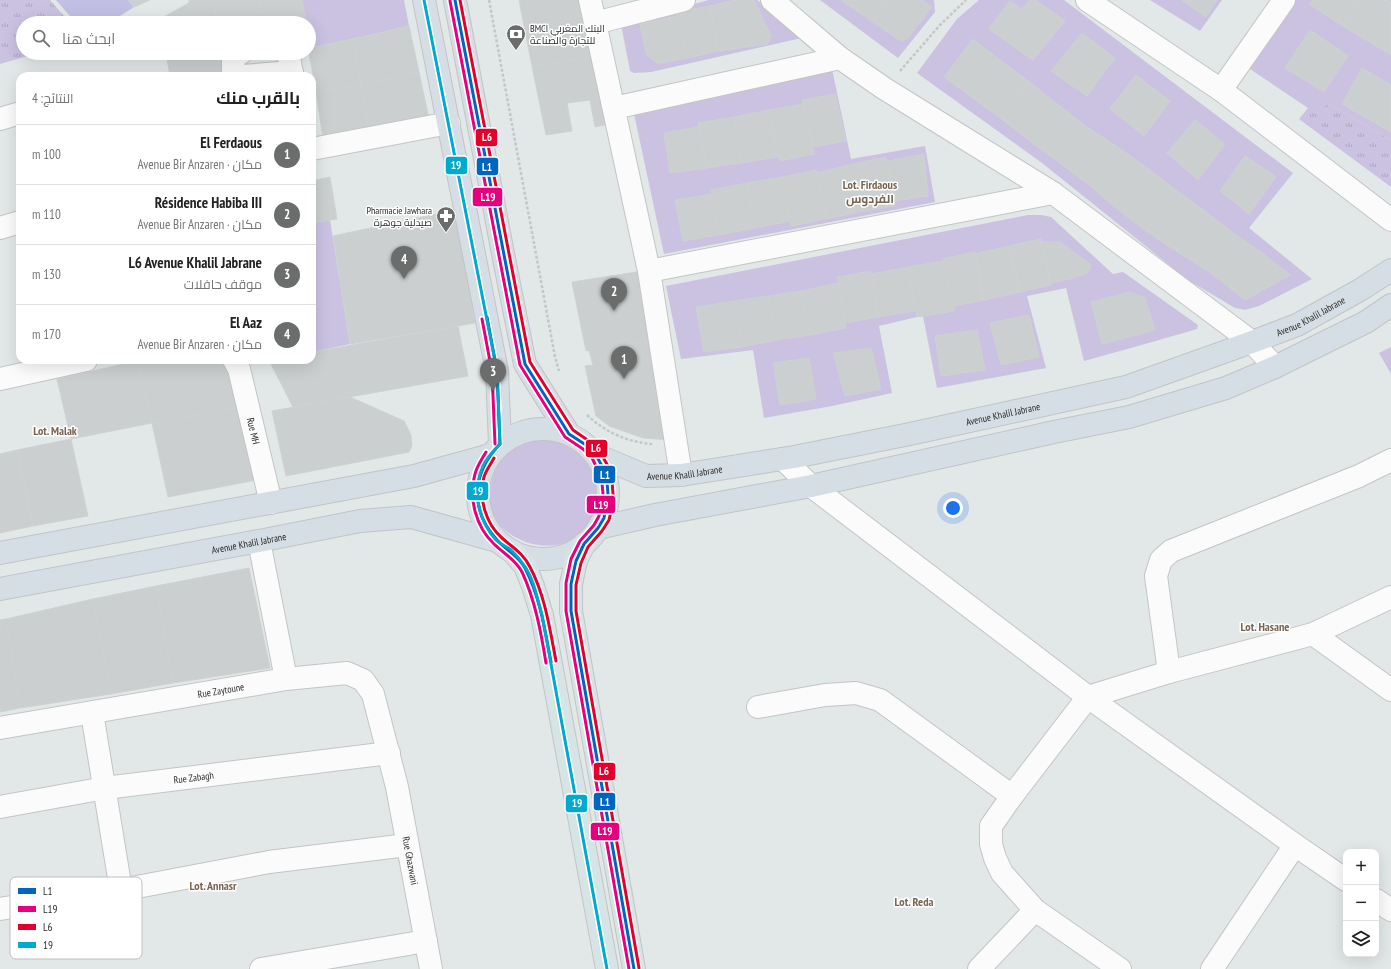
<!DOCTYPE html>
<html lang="ar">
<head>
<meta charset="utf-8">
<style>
	:root { --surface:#fff; --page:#f2f2f2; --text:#222; --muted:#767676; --line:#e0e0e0; --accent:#6b6d6d }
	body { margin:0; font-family:"PT Sans Narrow",Cairo,sans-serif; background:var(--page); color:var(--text); direction:rtl }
	.controls { position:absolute; right:12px; bottom:12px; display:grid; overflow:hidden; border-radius:8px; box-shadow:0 4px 16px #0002 }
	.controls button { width:36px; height:36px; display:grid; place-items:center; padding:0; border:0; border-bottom:1px solid var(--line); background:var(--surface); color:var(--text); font:20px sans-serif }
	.you { position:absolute; left:953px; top:508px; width:14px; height:14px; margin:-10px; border:3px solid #fff; border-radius:50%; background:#1a73e8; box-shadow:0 0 0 6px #1a73e833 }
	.badge { display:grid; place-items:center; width:26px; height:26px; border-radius:50%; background:var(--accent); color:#fff; font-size:13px; font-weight:700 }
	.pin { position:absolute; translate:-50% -33px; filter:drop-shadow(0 1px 2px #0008) }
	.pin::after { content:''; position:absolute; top:21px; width:14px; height:12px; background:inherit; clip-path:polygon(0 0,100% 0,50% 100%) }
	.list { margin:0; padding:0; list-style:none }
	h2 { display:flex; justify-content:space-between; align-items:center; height:52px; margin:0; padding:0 16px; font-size:17px }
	h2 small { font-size:13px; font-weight:400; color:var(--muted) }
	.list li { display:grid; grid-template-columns:26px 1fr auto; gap:12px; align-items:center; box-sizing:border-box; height:60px; padding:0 16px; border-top:1px solid var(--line) }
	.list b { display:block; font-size:15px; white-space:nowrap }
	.list p { margin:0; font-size:13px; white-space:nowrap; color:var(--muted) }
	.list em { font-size:13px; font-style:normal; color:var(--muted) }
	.icon { flex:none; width:22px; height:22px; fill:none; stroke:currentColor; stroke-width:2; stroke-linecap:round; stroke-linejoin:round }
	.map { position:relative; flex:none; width:1391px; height:969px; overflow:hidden; direction:ltr }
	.search { position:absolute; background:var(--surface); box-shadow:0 4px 16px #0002; left:16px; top:16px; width:300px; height:44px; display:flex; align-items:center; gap:10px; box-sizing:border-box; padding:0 14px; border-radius:22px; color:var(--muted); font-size:15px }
	.panel { position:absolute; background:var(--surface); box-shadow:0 4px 16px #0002; left:16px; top:72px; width:300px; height:292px; border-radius:12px; direction:rtl }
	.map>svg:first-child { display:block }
</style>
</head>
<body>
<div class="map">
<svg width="1391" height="969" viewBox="0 0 1391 969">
	<defs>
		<pattern id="grass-tufts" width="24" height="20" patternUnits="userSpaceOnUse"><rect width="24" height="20" fill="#cbc1e1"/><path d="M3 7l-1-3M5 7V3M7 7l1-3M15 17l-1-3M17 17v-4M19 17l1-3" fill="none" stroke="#aea6c1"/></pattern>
	</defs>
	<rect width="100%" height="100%" fill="#e2e7e8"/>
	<g fill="url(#grass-tufts)">
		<polygon points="0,0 50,0 70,23 23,23 23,53 38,53 0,64"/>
		<polygon points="1329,104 1391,140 1391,187 1299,119 1308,108 1319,108"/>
	</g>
	<g fill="#cbc1e1">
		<polygon points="302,0 404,0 409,26 313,48 309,36 309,23 306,23"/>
		<polygon points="709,0 757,0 806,37 651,72 634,73 630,71 621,24"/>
		<polygon points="820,0 934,0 935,12 898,58"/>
		<polygon points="979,0 1064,0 1293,173 1249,228 1312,279 1259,306 1245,310 1235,308 1188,280 1042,163 917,73 957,19"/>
		<polygon points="1150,0 1222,0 1200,31"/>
		<polygon points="1296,0 1391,0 1391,140 1329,104 1319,108 1308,108 1247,67"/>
		<polygon points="832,69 851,159 925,146 935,202 664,254 633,109"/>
		<polygon points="1028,215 1041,215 1051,217 1113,274 1123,272 1198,325 1197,329 1145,344 1084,361 1066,288 1027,296 1046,368 937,388 923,316 917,317 879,326 892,393 832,406 764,418 753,350 681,359 666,286"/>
		<polygon points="330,220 350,344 313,352 312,223"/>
		<polygon points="1391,347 1391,374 1379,353"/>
		<path d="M545,439C556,442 569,445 578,452C600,468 602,506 587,527C566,556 519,548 499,524C497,521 494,519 493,516C490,511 490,501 490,495C490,474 502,449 524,443C530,441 538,440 545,439Z"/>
	</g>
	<polygon fill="#c2bfe5" points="56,0 128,0 134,7 109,23 76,23"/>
	<g fill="#cbcfd0" stroke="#ced2d3">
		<polygon points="128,0 150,0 134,7"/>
		<polygon points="189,0 213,0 217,23 161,23 160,19 189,3"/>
		<polygon points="213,0 260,0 264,23 217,23"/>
		<polygon points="260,0 302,0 306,23 264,23"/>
		<polygon points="519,0 584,0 596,57 532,66"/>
		<polygon points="736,0 754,0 771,36 768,44 718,51 710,6"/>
		<polygon points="843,0 889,0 873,22 842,1"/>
		<polygon points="889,0 922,0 932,7 908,38 901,41 873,22"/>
		<polygon points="1030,0 1035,0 1065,21 1033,60 989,29 1010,1 1022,9"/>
		<polygon points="1182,0 1217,0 1206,17"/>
		<polygon points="1313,0 1360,0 1343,26 1309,4"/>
		<polygon points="1360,0 1388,0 1391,2 1391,55 1343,26"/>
		<polygon points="710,6 718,51 687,58 676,12"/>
		<polygon points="677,16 687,58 662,63 657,63 646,54 640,24"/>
		<polygon points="409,26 419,72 361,85 353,39"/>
		<polygon points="1310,30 1348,56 1324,92 1285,68"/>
		<polygon points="1082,33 1115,58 1087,96 1051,71"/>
		<polygon points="353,39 361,85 316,92 309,53 309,48"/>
		<polygon points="973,39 997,58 970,96 944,77"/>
		<polygon points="166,53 223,53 227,76 170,76"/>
		<polygon points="596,57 609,124 595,127 590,100 567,103 572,131 546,135 532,66"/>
		<polygon points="997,58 1028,81 1002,119 970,96"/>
		<polygon points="1362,68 1391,85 1391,132 1342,104"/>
		<polygon points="419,72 429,119 369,129 361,85"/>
		<polygon points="1136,75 1170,101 1144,136 1110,109"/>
		<polygon points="1028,81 1060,106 1031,142 1002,119"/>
		<polygon points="361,85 369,129 323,138 316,92"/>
		<polygon points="835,94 846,141 813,147 802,100"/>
		<polygon points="803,104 814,154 780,161 769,110"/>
		<polygon points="1060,106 1087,127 1059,162 1031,142"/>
		<polygon points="769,110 778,157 741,163 734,117"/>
		<polygon points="734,117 741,163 707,168 698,123"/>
		<polygon points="1195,120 1225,144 1198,180 1167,153"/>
		<polygon points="699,127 707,168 670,173 664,133"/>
		<polygon points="1087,127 1119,148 1089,185 1059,162"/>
		<polygon points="1119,148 1150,170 1117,209 1089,185"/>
		<polygon points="924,154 928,196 894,201 887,161"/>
		<polygon points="1245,156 1276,177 1249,214 1220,191"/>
		<polygon points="886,157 895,206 863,211 853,164"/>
		<polygon points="853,164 863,211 826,219 817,173"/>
		<polygon points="816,170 826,219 791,226 782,177"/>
		<polygon points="1150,170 1177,191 1146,231 1117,209"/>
		<polygon points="330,177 337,219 312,223 312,181"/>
		<polygon points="782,177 790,221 755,228 747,183"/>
		<polygon points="747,183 755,228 719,235 711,190"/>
		<polygon points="1177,191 1205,211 1176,251 1146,231"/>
		<polygon points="712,194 719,235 683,241 675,200"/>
		<polygon points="455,210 475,323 350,344 333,236"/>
		<polygon points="1205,211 1236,235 1208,271 1176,251"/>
		<polygon points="1236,235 1266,256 1230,288 1208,271"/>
		<polygon points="1041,239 1051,285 1020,292 1009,246"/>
		<polygon points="1041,242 1060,242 1090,264 1090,269 1087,273 1070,279 1051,283"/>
		<polygon points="1009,246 1020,292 984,300 975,254"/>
		<polygon points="975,252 984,300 954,306 943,259"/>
		<polygon points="1266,256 1290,275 1245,300 1230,288"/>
		<polygon points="943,261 955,311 917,317 908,267"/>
		<polygon points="908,267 915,311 878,317 871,274"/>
		<polygon points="643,271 654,340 586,351 572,282"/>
		<polygon points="871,271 878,317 845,323 837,277"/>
		<polygon points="838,283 846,328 810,335 801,291"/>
		<polygon points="801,291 810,335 777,340 768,296"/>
		<polygon points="1130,292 1145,298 1155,330 1102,344 1091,302"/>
		<polygon points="768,296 777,340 742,347 735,301"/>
		<polygon points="735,301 742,347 704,352 696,307"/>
		<polygon points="1029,315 1039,357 1001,365 990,323"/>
		<polygon points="458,326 468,376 293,407 269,360 312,360 312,347 313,352"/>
		<polygon points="977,330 985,370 941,376 935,336"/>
		<polygon points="654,340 671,440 643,438 609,426 596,416 585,366 593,365 589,350"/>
		<polygon points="871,348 881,389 845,396 833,353"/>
		<polygon points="809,358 816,399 780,405 773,363"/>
		<polygon points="144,360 227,360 240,407 152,423 137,361"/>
		<polygon points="137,361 152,423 71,439 57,379"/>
		<polygon points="350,397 404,421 411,435 412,446 409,452 286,476 272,411"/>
		<polygon points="240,407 257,480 168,497 152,423"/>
		<polygon points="71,439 88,516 33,526 17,450"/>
		<polygon points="17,450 33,526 0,533 0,454"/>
		<polygon points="249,568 270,668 173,683 156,586"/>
		<polygon points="156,586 173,683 111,694 93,599"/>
		<polygon points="93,599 111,694 20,708 6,619"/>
		<polygon points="6,619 20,708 0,712 0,620"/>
	</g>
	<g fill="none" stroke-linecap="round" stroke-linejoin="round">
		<defs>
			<g id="minor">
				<polyline points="590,0 649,271 681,475"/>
				<polyline points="772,0 840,58 885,89 1053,193 1252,342 1275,367"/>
				<polyline points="1087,0 1221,90 1391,220"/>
				<polyline points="595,23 684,0"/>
				<polyline points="241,53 233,58 233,71 243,76 292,72"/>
				<polyline points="286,53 289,55 292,76"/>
				<polyline points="1221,90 1284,0"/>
				<polyline points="614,108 840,58"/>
				<polyline points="0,119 20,113"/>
				<polyline points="312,149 449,123"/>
				<polyline points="0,228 20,222"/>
				<polyline points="649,271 1053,193"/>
				<path id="s1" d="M234,360L239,369L271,503"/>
				<polyline points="0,379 86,360"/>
				<polyline points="783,459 811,486 1088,697 1295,845 1346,880"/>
				<polyline points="259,541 286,679"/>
				<polyline points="1313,634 1391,690"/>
				<polyline points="1169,672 1156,576 1161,560 1171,551 1359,476 1391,460"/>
				<polyline points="758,707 825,695 856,693 880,700 1012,796"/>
				<polyline points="92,713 121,890"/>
				<path id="s2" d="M0,728L286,679L347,673L363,680L373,694L397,787L431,969"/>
				<path id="s3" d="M0,807L105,788L389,753"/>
				<polyline points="1376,900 1391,910"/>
				<polyline points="0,909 121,890 269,862 407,845"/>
				<polyline points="261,969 426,941"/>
				<polyline points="979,969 1035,910"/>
				<polyline points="1120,969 1035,910 1002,873 995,858 991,844 991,826 1012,796 1088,697 1169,672 1313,634 1391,597"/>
				<polyline points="1212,969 1295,845"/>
			</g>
			<g id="major">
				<polyline points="424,0 497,371 500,444"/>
				<polyline points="455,0 504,259 525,364 569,434"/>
				<circle cx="543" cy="494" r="65"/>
				<path id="s4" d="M596,455L646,476L681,475L794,457L910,434L1126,387L1252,342L1297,325L1360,290L1391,270"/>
				<polyline points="598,528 655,515 811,486 1054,432 1129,417 1226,388 1275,367 1366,322 1391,305"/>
				<polyline points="0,553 414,476 490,455"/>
				<path id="s5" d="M0,589L259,541L360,521L411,517L497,541"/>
			</g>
			<g id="highway">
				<polyline points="584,544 576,561 571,584 571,611 634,969"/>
				<polyline points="512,551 525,566 533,586 542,615 607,969"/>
			</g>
		</defs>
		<use href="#minor" stroke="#c3c5c4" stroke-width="24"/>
		<use href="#major" stroke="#c2c4c5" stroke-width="24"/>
		<use href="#highway" stroke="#c2c4c5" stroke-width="24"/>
		<g stroke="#c6c6c6" stroke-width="2.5" stroke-dasharray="3 2" stroke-linecap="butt">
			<polyline points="489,0 555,357 559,371"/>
			<polyline points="900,71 940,25 966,0"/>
			<path d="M587,415C605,432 627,442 652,444"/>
		</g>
		<use href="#minor" stroke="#fbfbfc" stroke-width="22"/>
		<use href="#major" stroke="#d6dee5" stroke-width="22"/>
		<use href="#highway" stroke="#d6e4e6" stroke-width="22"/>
		<defs>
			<g id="bus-1">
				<polyline points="455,0 525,364 569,434 586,445 596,455 603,468 607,482 608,494 604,518 598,528 584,544 576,561 571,584 571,611 634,969"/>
				<path d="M487,317L497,371L500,444C472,473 469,509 497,540C506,550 518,555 525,568C540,597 545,630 551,662"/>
			</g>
			<g id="bus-2">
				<polyline points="450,1 520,365 565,437 583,449 592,458 598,470 602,483 603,494 599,516 594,525 580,541 571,559 566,583 566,611 629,969"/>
				<polyline points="482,319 492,372 495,444"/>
				<path d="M486,452C482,459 477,466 475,474C468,498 476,527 494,544C503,553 516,560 522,572C535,600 541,632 546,663"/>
			</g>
			<g id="bus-3">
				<polyline points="460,0 530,362 573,430 589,441 600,452 608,466 612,481 613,494 612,507 609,520 602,531 588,547 581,563 576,585 576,611 639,968"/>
				<path d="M494,458C491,464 486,470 484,477C478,498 486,524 502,538C512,547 524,554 530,567C545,595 550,630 556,661"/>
			</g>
			<path id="bus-4" d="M424,0L497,371L500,444C494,450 487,457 483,466C472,490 478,520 496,540C500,544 506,546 511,550C515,554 520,559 523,564C534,578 537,598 542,615L607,969"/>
		</defs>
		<use href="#bus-1" stroke="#fff" stroke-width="6"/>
		<use href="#bus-2" stroke="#fff" stroke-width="6"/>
		<use href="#bus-3" stroke="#fff" stroke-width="6"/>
		<use href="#bus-4" stroke="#fff" stroke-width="6"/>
		<use href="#bus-1" stroke="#0065bd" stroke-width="3"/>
		<use href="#bus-2" stroke="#e5007d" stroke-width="3"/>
		<use href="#bus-3" stroke="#e4002b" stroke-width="3"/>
		<use href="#bus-4" stroke="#00a9ce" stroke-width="3"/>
	</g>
	<defs>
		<symbol id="bank-pin" viewBox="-11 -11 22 30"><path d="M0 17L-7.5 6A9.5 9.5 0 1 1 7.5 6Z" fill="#6b6d6d" stroke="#fff"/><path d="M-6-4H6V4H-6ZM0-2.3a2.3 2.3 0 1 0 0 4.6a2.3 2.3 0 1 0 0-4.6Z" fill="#fff"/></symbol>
		<symbol id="pharmacy-pin" viewBox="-11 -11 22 30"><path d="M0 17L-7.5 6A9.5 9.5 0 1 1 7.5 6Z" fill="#6b6d6d" stroke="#fff"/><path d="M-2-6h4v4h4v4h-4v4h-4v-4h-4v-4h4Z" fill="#fff"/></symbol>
	</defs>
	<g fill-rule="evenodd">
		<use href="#bank-pin" x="505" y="23" width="22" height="30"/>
		<use href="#pharmacy-pin" x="435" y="205" width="22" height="30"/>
	</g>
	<g text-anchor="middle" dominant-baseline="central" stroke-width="3" stroke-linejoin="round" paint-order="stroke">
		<g font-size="10" fill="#2b2b2b" stroke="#fff" text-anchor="start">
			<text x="530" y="28">BMCI البنك المغربي<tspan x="530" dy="12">للتجارة والصناعة</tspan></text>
			<text x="432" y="210" text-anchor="end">Pharmacie Jawhara<tspan x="432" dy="12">صيدلية جوهرة</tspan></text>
		</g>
		<g font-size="10" fill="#2b2b2b" stroke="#fff">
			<text stroke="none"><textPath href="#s4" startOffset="741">Avenue Khalil Jabrane</textPath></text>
			<text stroke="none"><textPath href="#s4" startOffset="417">Avenue Khalil Jabrane</textPath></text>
			<text stroke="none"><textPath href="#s1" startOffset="74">Rue MH</textPath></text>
			<text stroke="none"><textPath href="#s4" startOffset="93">Avenue Khalil Jabrane</textPath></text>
			<text stroke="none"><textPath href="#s5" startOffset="253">Avenue Khalil Jabrane</textPath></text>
			<text stroke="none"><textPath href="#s2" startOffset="224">Rue Zaytoune</textPath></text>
			<text stroke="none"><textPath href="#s3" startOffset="196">Rue Zabagh</textPath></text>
			<text stroke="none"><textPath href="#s2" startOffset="557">Rue Ghazwani</textPath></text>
		</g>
		<g font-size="12" font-weight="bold" fill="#776551" stroke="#fff">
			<text x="870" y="184">Lot. Firdaous<tspan x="870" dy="14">الفردوس</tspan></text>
			<text x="55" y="430">Lot. Malak</text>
			<text x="1265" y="626">Lot. Hasane</text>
			<text x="213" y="885">Lot. Annasr</text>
			<text x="914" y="901">Lot. Reda</text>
		</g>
	</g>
	<rect x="10" y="877" width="132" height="82" rx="6" fill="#fff" stroke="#bfbfbf" stroke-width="1"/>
	<rect x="18" y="888" width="18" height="6" fill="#0065bd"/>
	<rect x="18" y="906" width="18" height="6" fill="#e5007d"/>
	<rect x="18" y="924" width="18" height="6" fill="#e4002b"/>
	<rect x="18" y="942" width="18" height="6" fill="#00a9ce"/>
	<g font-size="11" fill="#2b2b2b">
		<text x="43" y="895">L1</text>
		<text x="43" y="913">L19</text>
		<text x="43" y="931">L6</text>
		<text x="43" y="949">19</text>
	</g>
	<g stroke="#fff" stroke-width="1.5">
		<rect x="475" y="128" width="23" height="19" rx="4" fill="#e4002b"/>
		<rect x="445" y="156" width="23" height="19" rx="4" fill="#00a9ce"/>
		<rect x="476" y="157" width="23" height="19" rx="4" fill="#0065bd"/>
		<rect x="472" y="187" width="31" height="20" rx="4" fill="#e5007d"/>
		<rect x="585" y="439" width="23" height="19" rx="4" fill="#e4002b"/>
		<rect x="593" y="465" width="23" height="19" rx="4" fill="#0065bd"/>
		<rect x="466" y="481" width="23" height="20" rx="4" fill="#00a9ce"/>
		<rect x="586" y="495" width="30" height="19" rx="4" fill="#e5007d"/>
		<rect x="593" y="762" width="23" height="19" rx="4" fill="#e4002b"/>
		<rect x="593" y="792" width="23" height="19" rx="4" fill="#0065bd"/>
		<rect x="565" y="794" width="23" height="19" rx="4" fill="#00a9ce"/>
		<rect x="590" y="822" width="30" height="19" rx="4" fill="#e5007d"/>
	</g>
	<g font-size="11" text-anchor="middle" font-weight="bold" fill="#fff">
		<text x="487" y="141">L6</text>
		<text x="456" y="169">19</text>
		<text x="487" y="171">L1</text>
		<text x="488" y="201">L19</text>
		<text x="596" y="452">L6</text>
		<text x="605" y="479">L1</text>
		<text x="478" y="495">19</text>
		<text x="601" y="509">L19</text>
		<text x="604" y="775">L6</text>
		<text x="605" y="806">L1</text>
		<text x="577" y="807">19</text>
		<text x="605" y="835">L19</text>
	</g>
</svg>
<div class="controls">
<button>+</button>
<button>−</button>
<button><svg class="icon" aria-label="layers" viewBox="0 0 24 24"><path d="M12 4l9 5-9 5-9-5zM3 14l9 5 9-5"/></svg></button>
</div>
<div class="you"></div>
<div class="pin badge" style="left:624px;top:379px">1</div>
<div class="pin badge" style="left:614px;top:311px">2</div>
<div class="pin badge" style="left:493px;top:391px">3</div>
<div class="pin badge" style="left:404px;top:279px">4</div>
<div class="search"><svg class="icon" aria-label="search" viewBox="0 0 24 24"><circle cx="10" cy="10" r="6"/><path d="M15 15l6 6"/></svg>ابحث هنا</div>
<section class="panel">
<h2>بالقرب منك<small>النتائج: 4</small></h2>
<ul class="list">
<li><span class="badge">1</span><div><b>El Ferdaous</b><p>مكان · Avenue Bir Anzaren</p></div><em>100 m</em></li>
<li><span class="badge">2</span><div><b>Résidence Habiba III</b><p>مكان · Avenue Bir Anzaren</p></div><em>110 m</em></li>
<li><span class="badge">3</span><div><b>L6 Avenue Khalil Jabrane</b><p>موقف حافلات</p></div><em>130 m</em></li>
<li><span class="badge">4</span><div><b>El Aaz</b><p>مكان · Avenue Bir Anzaren</p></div><em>170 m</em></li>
</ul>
</section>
</div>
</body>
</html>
